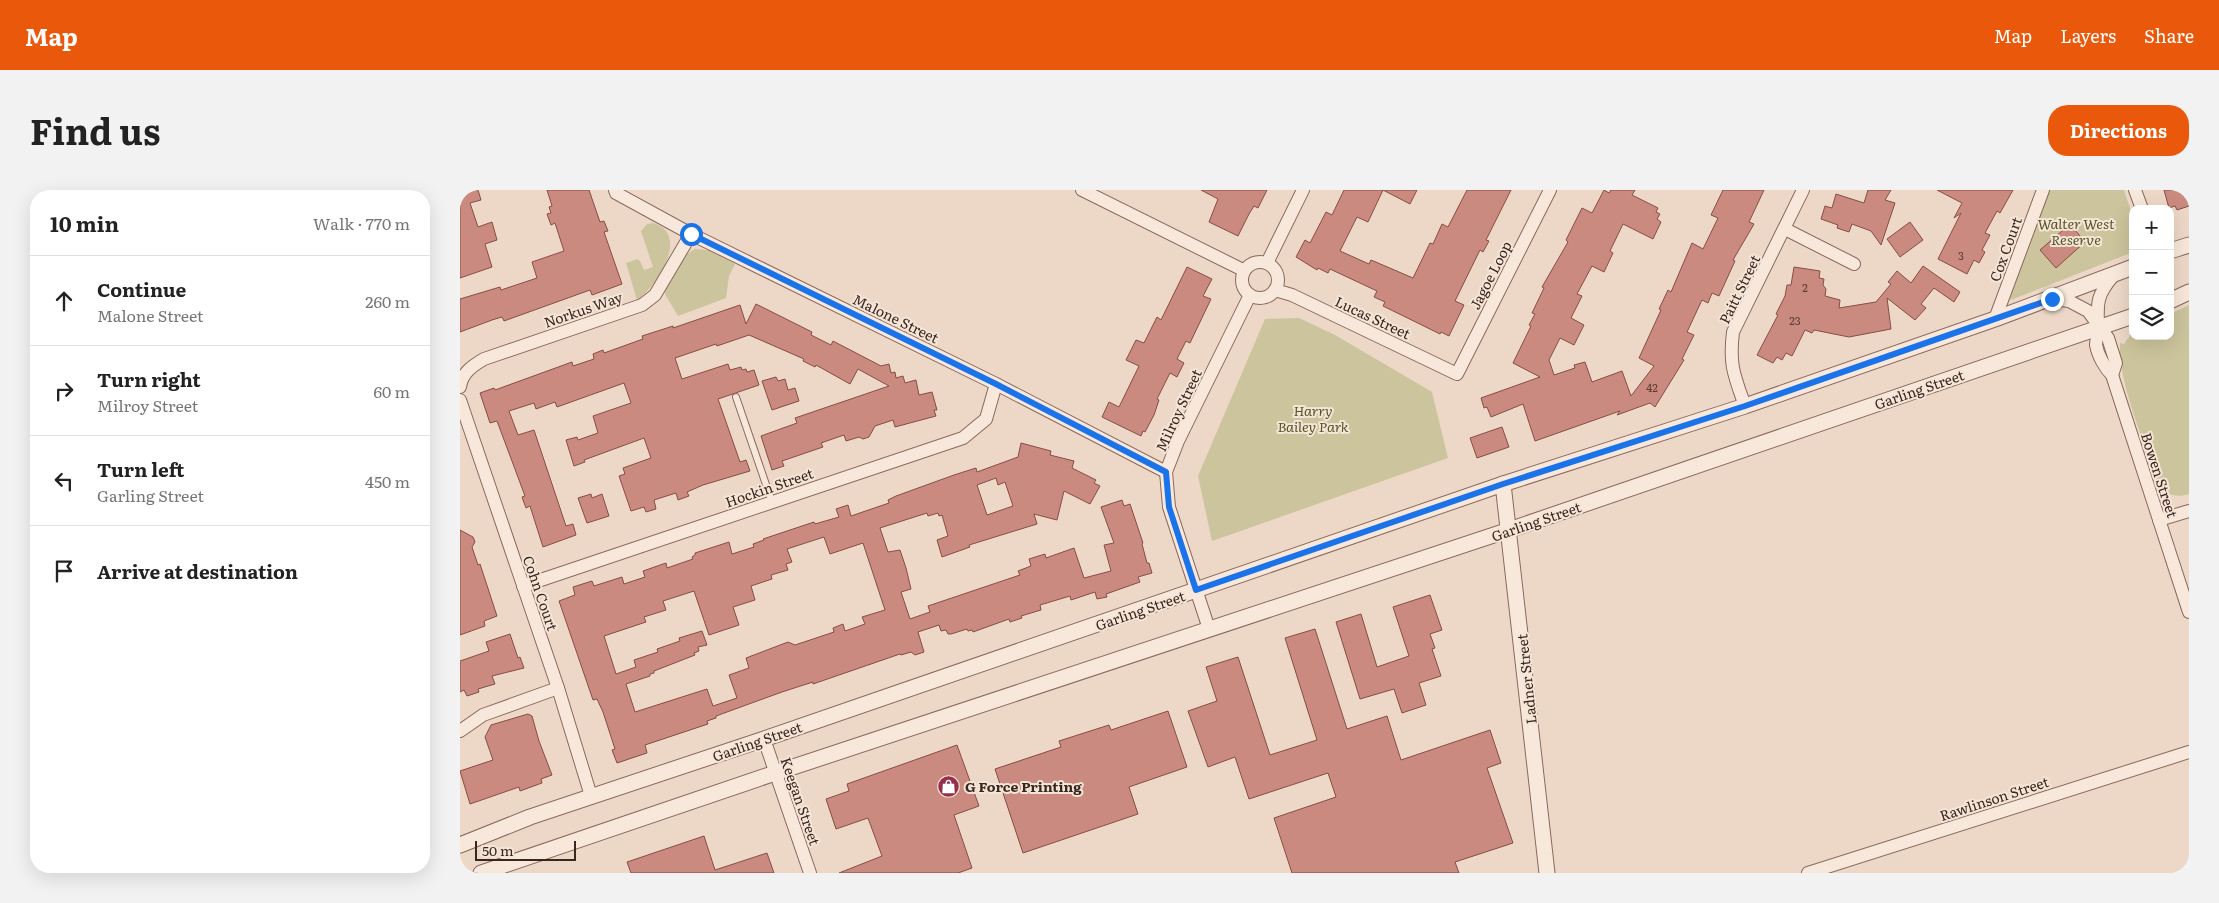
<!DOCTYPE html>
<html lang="en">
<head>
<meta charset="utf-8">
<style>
	:root { --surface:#fff; --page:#f2f2f2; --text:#222; --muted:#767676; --line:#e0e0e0; --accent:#ea580c }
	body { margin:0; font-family:Literata,serif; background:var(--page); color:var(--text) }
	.controls { position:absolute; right:15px; top:15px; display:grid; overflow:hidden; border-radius:10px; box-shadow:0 5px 20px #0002 }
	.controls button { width:45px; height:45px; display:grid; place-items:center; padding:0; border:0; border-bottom:1px solid var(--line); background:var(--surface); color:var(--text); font:25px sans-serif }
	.scale { position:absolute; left:15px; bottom:12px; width:101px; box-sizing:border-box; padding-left:5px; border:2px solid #3a2620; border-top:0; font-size:14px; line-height:18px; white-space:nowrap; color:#3a2620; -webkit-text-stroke:4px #f5e5d7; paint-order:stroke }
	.stop { position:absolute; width:15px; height:15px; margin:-11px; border:4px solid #1a73e8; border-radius:50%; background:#fff }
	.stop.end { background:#1a73e8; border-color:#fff; box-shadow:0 1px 5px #0008 }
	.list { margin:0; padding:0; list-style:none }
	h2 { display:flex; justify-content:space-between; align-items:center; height:65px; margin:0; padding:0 20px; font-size:21px }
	h2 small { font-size:16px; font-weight:400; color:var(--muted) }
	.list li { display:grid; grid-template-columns:32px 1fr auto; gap:15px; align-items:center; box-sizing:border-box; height:90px; padding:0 20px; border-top:1px solid var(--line) }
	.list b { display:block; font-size:19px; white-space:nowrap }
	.list p { margin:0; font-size:16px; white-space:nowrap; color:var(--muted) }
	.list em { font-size:16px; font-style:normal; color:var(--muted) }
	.icon { flex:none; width:28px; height:28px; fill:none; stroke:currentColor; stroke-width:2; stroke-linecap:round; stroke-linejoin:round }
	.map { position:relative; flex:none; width:1729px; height:683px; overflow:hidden; border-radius:20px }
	header { display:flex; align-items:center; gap:30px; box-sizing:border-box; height:70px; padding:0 25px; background:var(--accent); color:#fff }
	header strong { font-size:24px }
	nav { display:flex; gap:28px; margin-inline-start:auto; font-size:18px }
	.intro { display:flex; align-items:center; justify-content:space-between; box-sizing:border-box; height:120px; padding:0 30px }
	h1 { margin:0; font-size:35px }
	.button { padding:12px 22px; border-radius:20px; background:var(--accent); color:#fff; font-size:18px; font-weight:700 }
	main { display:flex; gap:30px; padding:0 30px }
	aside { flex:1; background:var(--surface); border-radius:20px; box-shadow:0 5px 20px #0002 }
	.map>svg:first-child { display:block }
</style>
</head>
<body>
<header>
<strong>Map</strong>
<nav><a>Map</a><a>Layers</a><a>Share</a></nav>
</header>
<div class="intro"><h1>Find us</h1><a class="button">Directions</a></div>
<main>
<aside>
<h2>10 min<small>Walk · 770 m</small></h2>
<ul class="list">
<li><svg class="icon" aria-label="ahead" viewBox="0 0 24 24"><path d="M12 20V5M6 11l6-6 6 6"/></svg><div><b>Continue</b><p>Malone Street</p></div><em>260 m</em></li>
<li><svg class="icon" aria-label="right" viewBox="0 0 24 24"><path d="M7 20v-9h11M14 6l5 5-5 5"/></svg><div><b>Turn right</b><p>Milroy Street</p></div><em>60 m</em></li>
<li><svg class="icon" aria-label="left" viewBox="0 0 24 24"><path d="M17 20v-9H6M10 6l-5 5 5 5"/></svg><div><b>Turn left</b><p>Garling Street</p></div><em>450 m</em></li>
<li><svg class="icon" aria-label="arrive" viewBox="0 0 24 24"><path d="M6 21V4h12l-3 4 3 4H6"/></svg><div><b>Arrive at destination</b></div></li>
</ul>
</aside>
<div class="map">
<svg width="1729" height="683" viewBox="0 0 1729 683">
	<rect width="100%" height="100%" fill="#edd8c8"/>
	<g fill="#ccc49c">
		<polygon points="1587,0 1664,0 1673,28 1673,62 1551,110 1549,104"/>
		<path d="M193,33C231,44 197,96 177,110L166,73L177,69L180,71L184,80L193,77L181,41L187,34Z"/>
		<polygon points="235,59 249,60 275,74 269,86 266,108 218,126 205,104 205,99 225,65"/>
		<path d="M1729,115V304C1714,309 1703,303 1696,289C1685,254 1657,188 1660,153L1664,154L1673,141V146H1710V124Z"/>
		<polygon points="839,128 875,145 972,202 988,268 752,351 738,286 805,129"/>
	</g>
	<g fill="#ca8a7f" stroke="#874d44" fill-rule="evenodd">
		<polygon points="0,0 18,0 21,10 10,13 18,37 32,32 37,50 25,54 32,77 0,88"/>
		<polygon points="87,0 129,0 140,32 144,31 148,41 144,42 162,94 132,105 130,100 44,131 42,127 32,130 0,142 0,109 40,97 41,100 77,88 72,72 104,61 95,33 91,35 87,24 91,23 89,17 92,16"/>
		<polygon points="741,0 807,0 798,18 794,16 789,24 778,46 749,32 758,9"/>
		<polygon points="884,0 957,0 950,14 923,0 908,32 897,27 880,61 909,74 911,70 953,88 970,53 973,54 982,34 988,37 1007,0 1051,0 1026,50 1029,51 1023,62 1020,60 995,111 1004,115 989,146 981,142 980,144 923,116 925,112 914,107 917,101 870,79 868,83 858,78 857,80 836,67 845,50 850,53 866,22 872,25"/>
		<polygon points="1144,0 1149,3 1151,0 1175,0 1172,5 1198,18 1196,22 1200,24 1197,29 1201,32 1193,49 1163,34 1150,61 1153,63 1144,82 1132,76 1117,104 1122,106 1111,128 1124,135 1114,155 1100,148 1089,170 1094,185 1115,178 1114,175 1125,172 1132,192 1162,181 1171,206 1194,176 1179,168 1201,120 1199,119 1208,100 1211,102 1232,53 1243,59 1258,28 1251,25 1263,0 1304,0 1289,32 1294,34 1273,70 1275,71 1259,106 1252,103 1248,113 1242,110 1227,142 1234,145 1222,169 1224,170 1195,217 1190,213 1157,225 1160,221 1075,251 1063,214 1031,227 1027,217 1024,218 1021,208 1080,187 1053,173 1071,136 1069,135 1075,124 1072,123 1084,98 1082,97 1108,52 1106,50 1122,18 1132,23"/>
		<polygon points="1408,0 1431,0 1425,10 1435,13 1421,55 1411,41 1392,34 1389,42 1377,38 1378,35 1361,29 1365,16 1372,18 1376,4 1404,13"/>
		<polygon points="1477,0 1553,0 1540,23 1537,21 1525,43 1530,45 1522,60 1525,62 1519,73 1514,70 1507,84 1478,69 1501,23 1494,28 1502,13"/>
		<polygon points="1704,0 1726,0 1729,16 1717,20 1715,16 1709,18"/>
		<polygon points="1450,32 1463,50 1440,67 1427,49"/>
		<polygon points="1610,34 1625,52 1596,78 1580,60"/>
		<polygon points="1463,76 1500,102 1494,112 1474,98 1461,114 1466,118 1455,130 1427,108 1431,139 1389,147 1354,140 1352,143 1345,140 1332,166 1326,163 1322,170 1317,167 1313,173 1297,165 1318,125 1316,124 1325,106 1327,95 1331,95 1334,77 1360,81 1359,88 1364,89 1363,95 1366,99 1365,106 1380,110 1379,118 1416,112 1431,94 1428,92 1437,81 1451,93"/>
		<polygon points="727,77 752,89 743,106 751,109 730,153 726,151 717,169 724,173 717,187 710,183 697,209 699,210 694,225 685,242 683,241 681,246 642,227 649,212 659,217 679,176 666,170 676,150 684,153 697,127 701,130"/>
		<polygon points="296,114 352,142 351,145 371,155 373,151 421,176 429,174 431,183 435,182 436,188 443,186 445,193 456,190 459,205 472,202 477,220 474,220 476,226 435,237 433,230 415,236 409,247 403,249 399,247 386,251 384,245 361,253 363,257 322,271 324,276 312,280 301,246 337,233 335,228 429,196 398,179 390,194 356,175 355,177 343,171 344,169 289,145 257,156 256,154 215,168 222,189 268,174 270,180 281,177 282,180 286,179 287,182 294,180 299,195 258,209 280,272 286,270 290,281 243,295 227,302 229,306 218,310 216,303 194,310 196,319 186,322 184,317 171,321 159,286 165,284 163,278 191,268 184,248 124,270 125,272 114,276 106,250 117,247 118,250 138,243 133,226 171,213 164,193 97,217 95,212 76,219 74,213 49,221 58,245 74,240 106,336 113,334 116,345 83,357 70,316 66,318 62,307 65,306 37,231 30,233 20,203 34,198 35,200 112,172 113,176 134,169 133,164 143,160 144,163 183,149 182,146 213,136 213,138 280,115 286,134"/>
		<polygon points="316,187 318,191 325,189 328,200 335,198 339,211 312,220 302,191"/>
		<polygon points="1042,237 1049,257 1017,268 1010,248"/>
		<path d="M561,253L591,261L590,265L614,271L612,278L636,290L634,293L640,296L630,314L604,301L597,330L574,324L577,334L509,355L510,357L482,367L477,350L488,346L482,325L479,326L478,323L468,326L467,323L420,338L428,362L440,360L446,378L451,399L441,402L450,429L470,422L468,416L560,385L558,381L571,376L569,369L585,364L586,368L614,358L624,388L651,381L644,355L654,353L641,317L662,310L664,316L670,314L683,353L682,354L687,373H689L692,383L678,387L680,392L646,404L647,407L637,409L635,402L611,410L610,406L580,415L581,420L561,426L562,428L550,432L549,429L513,442L512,440L508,441L507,439L491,444H488L486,440L481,441L479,435L458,442L464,462L455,465L451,462L441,465L440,464L353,494V492L322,502L256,526V528L247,531L248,534L185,555L187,563L157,573L152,560L155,559L143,522L137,509L133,510L99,411L115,405L113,397L132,391L134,396L162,387L164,394L185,387L183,381L206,373L207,378L233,369L232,367L235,365V363L269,352L272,364L294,357L293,354L304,350L303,349L354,332L355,334L379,327L376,319L388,315L391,326L429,313L428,310L436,306L494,285L516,278L517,282L558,267ZM536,288L538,295L545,292L553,316L527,325L517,295ZM364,347L370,364L403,353L425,420L402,427L405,434L385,441L383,434L373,438L374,442L335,455L328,452L286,468L289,478L269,485L277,508L253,516L247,499L175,522L166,494L190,486V484L194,483V481L235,465L234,463L239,461L238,457L247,455L242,441L219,448L220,451L197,459L198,462L174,470L176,477L156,484L144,446L186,432L184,427L206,420L203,411L234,401L249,445L279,435L273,417L295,410L291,396L312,389L311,385L328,380L326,374L332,372L327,359Z"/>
		<polygon points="131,304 132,308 142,304 149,326 127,333 118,308"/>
		<polygon points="0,340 13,347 15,352 12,357 18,375 20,374 37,426 24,431 25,436 0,445"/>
		<polygon points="970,405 982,440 970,444 975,458 972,459 981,486 959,493 966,515 942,523 934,499 900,509 876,432 901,424 917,477 949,466 933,417"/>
		<polygon points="855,439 887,539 927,526 941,570 1030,540 1041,573 1027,578 1053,653 995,672 999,683 832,683 814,628 876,607 868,583 789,609 775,567 748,577 728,521 757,511 746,477 778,467 810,565 857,550 825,448"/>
		<polygon points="50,444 58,468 60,467 64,478 32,486 35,494 18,499 19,502 7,506 4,500 0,502 0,471 29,461 26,452"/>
		<polygon points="708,521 727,577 669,597 678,624 563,663 535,579 601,557 599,551 649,535 651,540"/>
		<polygon points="68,524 72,526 79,551 92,585 81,589 82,593 60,601 59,597 10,614 0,581 33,570 25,547 31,535"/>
		<polygon points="497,555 519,616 494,625 512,678 498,683 379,683 422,666 408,628 376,639 366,609 389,601 387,594"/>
		<polygon points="244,646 255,680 307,663 314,683 171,683 167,672"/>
	</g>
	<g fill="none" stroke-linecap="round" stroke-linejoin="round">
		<defs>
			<polyline id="service" points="276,207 312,312"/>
			<g id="minor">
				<polyline points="155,0 156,3 231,44 536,194 706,282"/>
				<polyline points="622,0 783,80"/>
				<polyline points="1675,0 1682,19"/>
				<polyline points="1325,39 1394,74"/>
				<circle cx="800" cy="90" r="18"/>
				<polyline points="807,73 843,0"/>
				<path d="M1653,86C1637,105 1637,112 1638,136C1639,142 1636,149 1636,155C1638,166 1645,178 1652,185L1729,422"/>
				<polyline points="815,100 832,105 997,184 1090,0"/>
				<polyline points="1592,109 1609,111 1628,121 1648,148 1656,173 1652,185"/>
				<polyline points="1535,129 1583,0"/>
				<path d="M0,197C2,183 12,176 24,169L182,115L195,105L231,44"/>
				<polyline points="0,210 98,498 131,606"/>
				<path d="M1285,216C1274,185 1269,175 1273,142L1343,0"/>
				<polyline points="1699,330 1729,321"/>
				<polyline points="63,396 503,248 526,229 536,194"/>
				<polyline points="749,439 709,317 706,282 718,251 790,105"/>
				<polyline points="0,541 23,525 98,498"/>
				<polyline points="304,549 350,683"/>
				<polyline points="1348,683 1729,562"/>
			</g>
			<g id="tertiary">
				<polyline points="1710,61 1729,55"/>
				<polyline points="1710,111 1729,102"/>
				<polyline points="1043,294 1087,683"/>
				<polyline points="0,655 70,627 304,549 1043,294 1285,216 1535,129 1673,77"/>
				<polyline points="21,683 315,583 1049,340 1673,126"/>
			</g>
		</defs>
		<use href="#service" stroke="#89695d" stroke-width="8"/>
		<use href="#minor" stroke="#89695d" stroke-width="14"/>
		<use href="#tertiary" stroke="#89695d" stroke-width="17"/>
		<use href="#service" stroke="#f8e8db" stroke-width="6"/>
		<use href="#minor" stroke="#f8e8db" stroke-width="12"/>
		<use href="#tertiary" stroke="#f8e8db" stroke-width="15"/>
	</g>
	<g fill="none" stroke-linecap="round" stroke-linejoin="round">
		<polyline stroke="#1a73e8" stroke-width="6" points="231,44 536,194 706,282 709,317 736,400 1043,294 1285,216 1592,109"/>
	</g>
	<defs>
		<symbol id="shop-disc" viewBox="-11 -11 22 22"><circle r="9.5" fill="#962f4b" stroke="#f5e5d7"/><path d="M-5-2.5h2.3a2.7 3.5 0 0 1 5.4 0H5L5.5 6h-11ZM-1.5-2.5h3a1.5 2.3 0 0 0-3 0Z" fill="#fff"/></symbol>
	</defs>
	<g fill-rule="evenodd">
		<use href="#shop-disc" x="476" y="584" width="25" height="25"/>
	</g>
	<g text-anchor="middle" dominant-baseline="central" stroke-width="4" stroke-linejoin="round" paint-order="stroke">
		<g font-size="11" fill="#5e3f38">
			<text x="1501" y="65">3</text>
			<text x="1345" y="97">2</text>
			<text x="1335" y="130">23</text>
			<text x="1192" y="197">42</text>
		</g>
		<g font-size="14" font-style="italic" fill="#565528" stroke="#f5e5d7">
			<text x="1616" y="33">Walter West<tspan x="1616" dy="16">Reserve</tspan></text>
			<text x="853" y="220">Harry<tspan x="853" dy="16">Bailey Park</tspan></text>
		</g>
		<g font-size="14" fill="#3a2620" stroke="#f5e5d7">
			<text transform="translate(1545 59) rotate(-70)">Cox Court</text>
			<text transform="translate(1030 85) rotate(-63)">Jagoe Loop</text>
			<text transform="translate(1279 99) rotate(-64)">Paitt Street</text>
			<text transform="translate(123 119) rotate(-19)">Norkus Way</text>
			<text transform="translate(913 127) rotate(25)">Lucas Street</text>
			<text transform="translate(436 128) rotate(26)">Malone Street</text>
			<text transform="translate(1459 199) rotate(-19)">Garling Street</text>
			<text transform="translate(718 220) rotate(-65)">Milroy Street</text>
			<text transform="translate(1700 285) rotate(72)">Bowen Street</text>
			<text transform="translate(309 297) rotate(-19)">Hockin Street</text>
			<text transform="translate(1076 331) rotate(-19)">Garling Street</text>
			<text transform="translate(81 403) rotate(71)">Cohn Court</text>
			<text transform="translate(680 420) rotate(-19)">Garling Street</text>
			<text transform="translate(1066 489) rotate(-96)">Ladner Street</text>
			<text transform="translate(297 551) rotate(-19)">Garling Street</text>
			<text transform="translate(1534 608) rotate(-18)">Rawlinson Street</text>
			<text transform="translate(341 611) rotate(71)">Keegan Street</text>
		</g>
		<g font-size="14" font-weight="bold" fill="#3a2620" stroke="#f5e5d7" text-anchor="start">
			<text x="505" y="596">G Force Printing</text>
		</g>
	</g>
</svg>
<div class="controls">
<button>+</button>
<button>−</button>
<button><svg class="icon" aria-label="layers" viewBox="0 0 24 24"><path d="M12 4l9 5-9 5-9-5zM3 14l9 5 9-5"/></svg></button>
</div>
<div class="scale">50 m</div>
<div class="stop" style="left:231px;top:44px"></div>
<div class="stop end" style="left:1592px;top:109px"></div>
</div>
</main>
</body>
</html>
